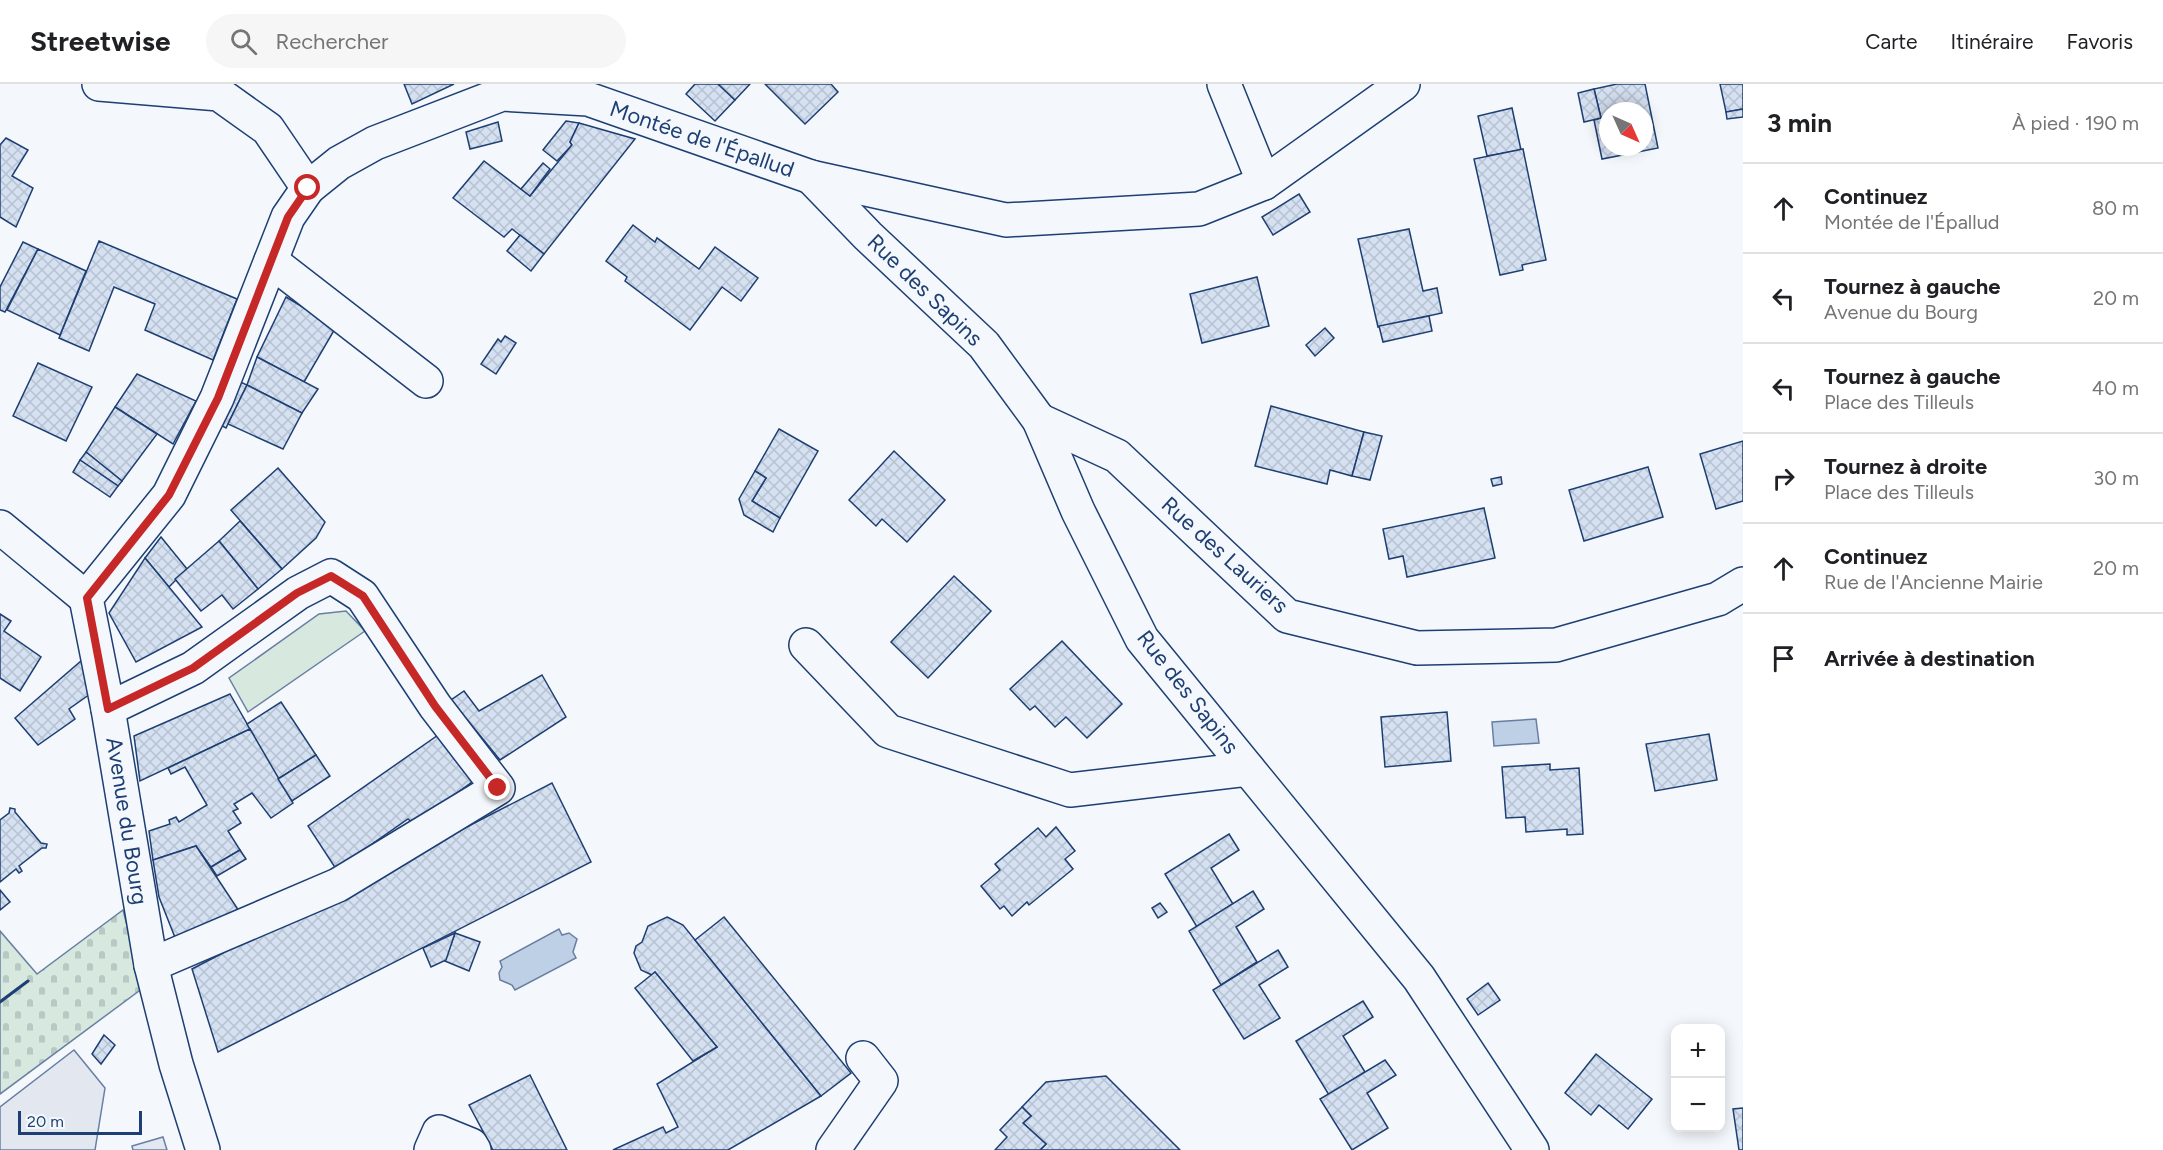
<!DOCTYPE html>
<html lang="fr">
<head>
<meta charset="utf-8">
<style>
	:root { --surface:#fff; --page:#f6f6f6; --text:#202124; --muted:#757577; --line:#e0e0e0 }
	body { margin:0; font-family:Figtree,sans-serif; background:var(--page); color:var(--text) }
	.controls { position:absolute; right:18px; bottom:18px; display:grid; overflow:hidden; border-radius:12px; box-shadow:0 3px 15px #0003 }
	.controls button { width:54px; height:54px; display:grid; place-items:center; padding:0; border:0; border-bottom:2px solid var(--line); background:var(--surface); color:var(--text); font:30px sans-serif }
	.compass { position:absolute; left:1599px; top:18px; width:54px; height:54px; border-radius:50%; background:var(--surface); box-shadow:0 3px 15px #0003; rotate:135deg }
	.scale { position:absolute; left:18px; bottom:15px; width:124px; box-sizing:border-box; padding-left:6px; border:3px solid #1d3f73; border-top:0; font-size:16px; line-height:21px; white-space:nowrap; color:#1d3f73; -webkit-text-stroke:4px #f4f7fb; paint-order:stroke }
	.stop { position:absolute; width:18px; height:18px; margin:-14px; border:4px solid #c62828; border-radius:50%; background:#fff }
	.stop.end { background:#c62828; border-color:#fff; box-shadow:0 2px 6px #0008 }
	.list { margin:0; padding:0; list-style:none }
	h2 { display:flex; justify-content:space-between; align-items:center; height:78px; margin:0; padding:0 24px; font-size:26px }
	h2 small { font-size:20px; font-weight:400; color:var(--muted) }
	.list li { display:grid; grid-template-columns:39px 1fr auto; gap:18px; align-items:center; box-sizing:border-box; height:90px; padding:0 24px; border-top:2px solid var(--line) }
	.list b { display:block; font-size:22px; white-space:nowrap }
	.list p { margin:0; font-size:20px; white-space:nowrap; color:var(--muted) }
	.list em { font-size:20px; font-style:normal; color:var(--muted) }
	.icon { flex:none; width:33px; height:33px; fill:none; stroke:currentColor; stroke-width:2; stroke-linecap:round; stroke-linejoin:round }
	.map { position:relative; flex:none; width:1743px; height:1066px; overflow:hidden }
	header { display:flex; align-items:center; gap:36px; box-sizing:border-box; height:84px; padding:0 30px; background:var(--surface); border-bottom:2px solid var(--line) }
	header strong { font-size:28px }
	nav { display:flex; gap:33px; margin-inline-start:auto; font-size:21px }
	.search { width:420px; height:54px; background:var(--page); display:flex; align-items:center; gap:15px; box-sizing:border-box; padding:0 21px; border-radius:33px; color:var(--muted); font-size:22px }
	main { display:flex }
	aside { flex:1; background:var(--surface) }
	.map>svg:first-child { display:block }
</style>
</head>
<body>
<header>
<strong>Streetwise</strong>
<div class="search"><svg class="icon" aria-label="search" viewBox="0 0 24 24"><circle cx="10" cy="10" r="6"/><path d="M15 15l6 6"/></svg>Rechercher</div>
<nav><a>Carte</a><a>Itinéraire</a><a>Favoris</a></nav>
</header>
<main>
<div class="map">
<svg width="1743" height="1066" viewBox="0 0 1743 1066">
	<defs>
		<pattern id="cemetery-stones" width="16" height="16" patternUnits="userSpaceOnUse" patternTransform="scale(1.5)"><rect width="16" height="16" fill="#d7e8df"/><path d="M2 7V4a2 2 0 0 1 4 0v3zM10 15v-3a2 2 0 0 1 4 0v3z" fill="#b8c8c3"/></pattern>
		<pattern id="building-cross-hatch" width="8" height="8" patternUnits="userSpaceOnUse" patternTransform="scale(1.5)"><rect width="8" height="8" fill="#d5e0f0"/><path d="M0 0l8 8M0 8l8-8" fill="none" stroke="#b6c1d1"/></pattern>
	</defs>
	<rect width="100%" height="100%" fill="#f4f7fb"/>
	<polygon fill="#d7e8df" stroke="#687fa3" stroke-width="1.5" points="346,527 365,547 248,628 229,594 319,530"/>
	<polygon fill="url(#cemetery-stones)" stroke="#687fa3" stroke-width="1.5" points="123,826 143,904 0,1010 0,847 37,890"/>
	<g fill="#e3e8f0" stroke="#687fa3" stroke-width="1.5">
		<polygon points="74,966 105,1004 95,1066 0,1066 0,1023"/>
		<polygon points="163,1053 167,1066 133,1066 132,1062"/>
	</g>
	<g fill="#bed0e5" stroke="#687fa3" stroke-width="1.5">
		<polygon points="1536,635 1539,659 1494,662 1492,638"/>
		<polygon points="559,845 562,851 569,849 577,855 573,868 576,874 515,906 512,901 500,896 499,889 502,883 500,877"/>
	</g>
	<g fill="url(#building-cross-hatch)" stroke="#1d3f73" stroke-width="1.5" fill-rule="evenodd">
		<polygon points="404,0 454,0 412,20"/>
		<polygon points="695,0 718,0 735,16 715,37 686,10"/>
		<polygon points="718,0 750,0 735,16"/>
		<polygon points="765,0 831,0 838,8 805,40"/>
		<path d="M1617,0H1645L1658,64L1602,75L1594,36L1601,34L1594,5ZM1608,27H1644V63H1608Z"/>
		<polygon points="1720,0 1743,0 1743,25 1726,28"/>
		<polygon points="1594,5 1601,34 1584,38 1578,9"/>
		<polygon points="1512,24 1521,66 1487,72 1478,32"/>
		<polygon points="1743,25 1743,33 1727,35 1726,28"/>
		<polygon points="566,37 579,39 570,58 572,61 557,77 543,66"/>
		<polygon points="498,38 502,57 470,65 466,48"/>
		<polygon points="579,39 635,55 544,170 512,145 504,153 453,114 484,77 530,112 572,61 570,58"/>
		<polygon points="6,54 28,66 12,92 33,104 16,143 0,133 0,61"/>
		<polygon points="1523,65 1546,176 1522,181 1523,186 1500,191 1474,75"/>
		<polygon points="543,79 550,85 530,112 521,105"/>
		<polygon points="1299,110 1310,128 1273,151 1262,133"/>
		<polygon points="633,141 655,158 657,154 699,185 715,163 758,194 741,217 722,203 690,246 625,197 627,193 606,177"/>
		<polygon points="1409,145 1423,207 1437,204 1442,229 1378,243 1358,155"/>
		<polygon points="520,151 544,170 531,187 507,167"/>
		<polygon points="99,157 237,215 213,276 145,246 155,220 114,203 89,267 59,254"/>
		<polygon points="23,158 38,165 5,228 0,226 0,203"/>
		<polygon points="38,165 86,187 60,251 7,226"/>
		<polygon points="1257,193 1269,242 1202,259 1190,210"/>
		<polygon points="286,213 336,243 304,298 257,273"/>
		<polygon points="1429,232 1432,247 1383,258 1379,242"/>
		<polygon points="1325,244 1334,254 1315,272 1306,261"/>
		<polygon points="505,252 516,259 496,290 481,280 498,255 501,258"/>
		<polygon points="257,273 318,305 302,329 247,301"/>
		<polygon points="38,279 92,303 66,357 13,332"/>
		<polygon points="137,290 196,317 173,360 115,323"/>
		<polygon points="234,295 247,301 226,344 215,338"/>
		<polygon points="247,301 302,329 283,365 228,340"/>
		<polygon points="1271,322 1364,348 1352,392 1330,386 1327,400 1255,382"/>
		<polygon points="115,323 157,350 122,397 86,368"/>
		<polygon points="779,345 818,367 780,434 752,417 766,394 755,387"/>
		<polygon points="1364,348 1382,352 1370,396 1352,392"/>
		<polygon points="1743,357 1743,417 1716,425 1700,370"/>
		<polygon points="894,367 945,416 907,458 882,435 876,442 849,416"/>
		<polygon points="86,368 122,397 118,402 80,376"/>
		<polygon points="80,376 118,402 110,413 73,388"/>
		<polygon points="1648,383 1663,433 1584,457 1569,406"/>
		<polygon points="278,384 325,438 316,454 282,485 231,426"/>
		<polygon points="755,387 766,394 752,417 780,434 773,448 744,431 739,415"/>
		<polygon points="1501,393 1502,400 1493,402 1491,395"/>
		<polygon points="1484,424 1495,474 1407,493 1403,472 1389,475 1383,445"/>
		<polygon points="240,437 282,485 258,505 219,457"/>
		<polygon points="161,453 187,485 169,503 145,474"/>
		<polygon points="219,457 258,505 233,525 222,511 201,527 175,495"/>
		<polygon points="145,474 202,543 136,578 109,529"/>
		<polygon points="954,492 991,527 928,594 891,558"/>
		<polygon points="0,530 11,537 4,547 41,573 20,607 0,594"/>
		<polygon points="1062,557 1122,620 1087,654 1066,633 1055,643 1035,622 1030,626 1010,605"/>
		<polygon points="81,577 91,596 93,608 69,625 75,635 38,661 15,634"/>
		<polygon points="542,591 566,633 500,676 451,616 464,607 479,627"/>
		<polygon points="230,610 250,645 140,697 134,652"/>
		<polygon points="281,618 316,671 278,695 247,640"/>
		<polygon points="1447,628 1451,677 1385,683 1381,633"/>
		<polygon points="250,645 293,719 271,734 252,709 234,720 238,725 233,727 241,739 228,747 240,766 211,783 196,762 153,776 149,747 170,740 169,736 176,733 179,738 207,721 185,683 171,690 168,684"/>
		<polygon points="441,649 472,690 472,698 414,740 408,735 336,785 308,742"/>
		<polygon points="1709,650 1717,696 1655,707 1646,660"/>
		<polygon points="316,671 330,692 292,717 278,695"/>
		<polygon points="1550,680 1550,686 1579,684 1583,750 1567,751 1567,745 1526,748 1525,733 1506,734 1502,683"/>
		<polygon points="552,699 591,778 218,968 192,885"/>
		<polygon points="10,724 15,725 15,728 41,759 47,760 46,764 42,764 19,782 22,787 19,789 16,785 0,798 0,736 9,729"/>
		<polygon points="1056,743 1075,767 1065,775 1073,785 1029,821 1027,818 1012,832 1004,822 1000,825 981,802 1000,786 995,780 1038,744 1046,753"/>
		<polygon points="1229,750 1239,766 1211,784 1233,820 1197,843 1165,790"/>
		<polygon points="196,762 239,827 176,856 159,813 153,776"/>
		<polygon points="240,766 246,775 217,792 211,783"/>
		<polygon points="0,806 10,818 0,826"/>
		<polygon points="1253,807 1264,825 1236,843 1257,878 1221,901 1189,847"/>
		<polygon points="1160,819 1167,828 1158,834 1152,824"/>
		<polygon points="667,833 683,841 821,1012 728,1066 613,1066 663,1043 666,1049 678,1043 657,1000 717,963 655,888 652,891 641,886 634,869 636,862 642,858 648,842"/>
		<polygon points="724,833 851,989 821,1012 695,856"/>
		<polygon points="455,849 480,858 469,887 445,877"/>
		<polygon points="455,849 446,876 431,883 423,864"/>
		<polygon points="1278,866 1288,883 1259,901 1280,934 1244,955 1213,906"/>
		<polygon points="655,888 717,963 693,977 635,904"/>
		<polygon points="1488,899 1500,916 1478,931 1467,915"/>
		<polygon points="1363,917 1373,933 1343,952 1365,988 1329,1011 1296,957"/>
		<polygon points="104,951 115,961 101,980 92,970"/>
		<polygon points="1596,970 1652,1015 1628,1045 1599,1021 1591,1031 1565,1009"/>
		<polygon points="1385,976 1396,991 1367,1009 1388,1044 1352,1066 1320,1015"/>
		<polygon points="530,991 567,1066 493,1066 469,1021"/>
		<polygon points="1106,992 1180,1066 1040,1066 1046,1060 1023,1039 1031,1032 1022,1023 1046,998"/>
		<polygon points="1022,1023 1031,1032 1023,1039 1046,1060 1040,1066 995,1066 1007,1053 1000,1046"/>
		<polygon points="1743,1024 1743,1066 1739,1066 1733,1025"/>
	</g>
	<g fill="none" stroke-linecap="round" stroke-linejoin="round">
		<defs>
			<g id="street">
				<polyline points="99,0 219,10 268,45 308,104 339,79 375,59 502,10 588,15 811,93 1006,136 1199,125 1264,99 1403,0"/>
				<polyline points="1224,0 1264,99"/>
				<polyline points="811,93 868,152 984,261 1039,336 1078,427 1142,555 1419,894 1532,1066"/>
				<polyline points="271,177 426,297"/>
				<polyline points="1039,336 1117,372 1287,532 1417,564 1556,561 1718,515 1743,500"/>
				<polyline points="0,443 86,514"/>
				<polyline points="806,561 888,647 1070,706 1248,685"/>
				<polyline points="108,625 193,584 298,509 331,492 362,512 435,622 498,704 338,801 151,881"/>
				<polyline points="431,1066 439,1048 471,1061 474,1066"/>
				<polyline points="833,1066 881,997 863,974"/>
			</g>
			<polyline id="secondary" points="203,1066 176,980 151,881 108,625 86,514 169,411 217,314 288,133 308,104"/>
		</defs>
		<use href="#street" stroke="#1d3f73" stroke-width="36"/>
		<use href="#secondary" stroke="#1d3f73" stroke-width="36"/>
		<use href="#street" stroke="#f4f7fb" stroke-width="33"/>
		<use href="#secondary" stroke="#f4f7fb" stroke-width="33"/>
		<polyline stroke="#1d3f73" stroke-width="3" points="0,918 28,897"/>
	</g>
	<g fill="none" stroke-linecap="round" stroke-linejoin="round">
		<polyline stroke="#c62828" stroke-width="8" points="308,104 288,133 218,314 169,411 87,514 108,625 193,584 297,509 331,492 363,512 435,622 498,704"/>
	</g>
	<g text-anchor="middle" dominant-baseline="central" stroke-width="4.5" stroke-linejoin="round" paint-order="stroke">
		<g font-size="22" fill="#1d3f73" stroke="#f4f7fb">
			<text transform="translate(702 55) rotate(19)">Montée de l'Épallud</text>
			<text transform="translate(925 206) rotate(44)">Rue des Sapins</text>
			<text transform="translate(1225 471) rotate(42)">Rue des Lauriers</text>
			<text transform="translate(1188 608) rotate(52)">Rue des Sapins</text>
			<text transform="translate(127 737) rotate(81)">Avenue du Bourg</text>
		</g>
	</g>
</svg>
<div class="controls">
<button>+</button>
<button>−</button>
</div>
<svg class="compass" viewBox="-18 -18 36 36"><path d="M0-13l5 13h-10z" fill="#e53935"/><path d="M0 13l5-13h-10z" fill="#757577"/></svg>
<div class="scale">20 m</div>
<div class="stop" style="left:308px;top:104px"></div>
<div class="stop end" style="left:498px;top:704px"></div>
</div>
<aside>
<h2>3 min<small>À pied · 190 m</small></h2>
<ul class="list">
<li><svg class="icon" aria-label="ahead" viewBox="0 0 24 24"><path d="M12 20V5M6 11l6-6 6 6"/></svg><div><b>Continuez</b><p>Montée de l'Épallud</p></div><em>80 m</em></li>
<li><svg class="icon" aria-label="left" viewBox="0 0 24 24"><path d="M17 20v-9H6M10 6l-5 5 5 5"/></svg><div><b>Tournez à gauche</b><p>Avenue du Bourg</p></div><em>20 m</em></li>
<li><svg class="icon" aria-label="left" viewBox="0 0 24 24"><path d="M17 20v-9H6M10 6l-5 5 5 5"/></svg><div><b>Tournez à gauche</b><p>Place des Tilleuls</p></div><em>40 m</em></li>
<li><svg class="icon" aria-label="right" viewBox="0 0 24 24"><path d="M7 20v-9h11M14 6l5 5-5 5"/></svg><div><b>Tournez à droite</b><p>Place des Tilleuls</p></div><em>30 m</em></li>
<li><svg class="icon" aria-label="ahead" viewBox="0 0 24 24"><path d="M12 20V5M6 11l6-6 6 6"/></svg><div><b>Continuez</b><p>Rue de l'Ancienne Mairie</p></div><em>20 m</em></li>
<li><svg class="icon" aria-label="arrive" viewBox="0 0 24 24"><path d="M6 21V4h12l-3 4 3 4H6"/></svg><div><b>Arrivée à destination</b></div></li>
</ul>
</aside>
</main>
</body>
</html>
